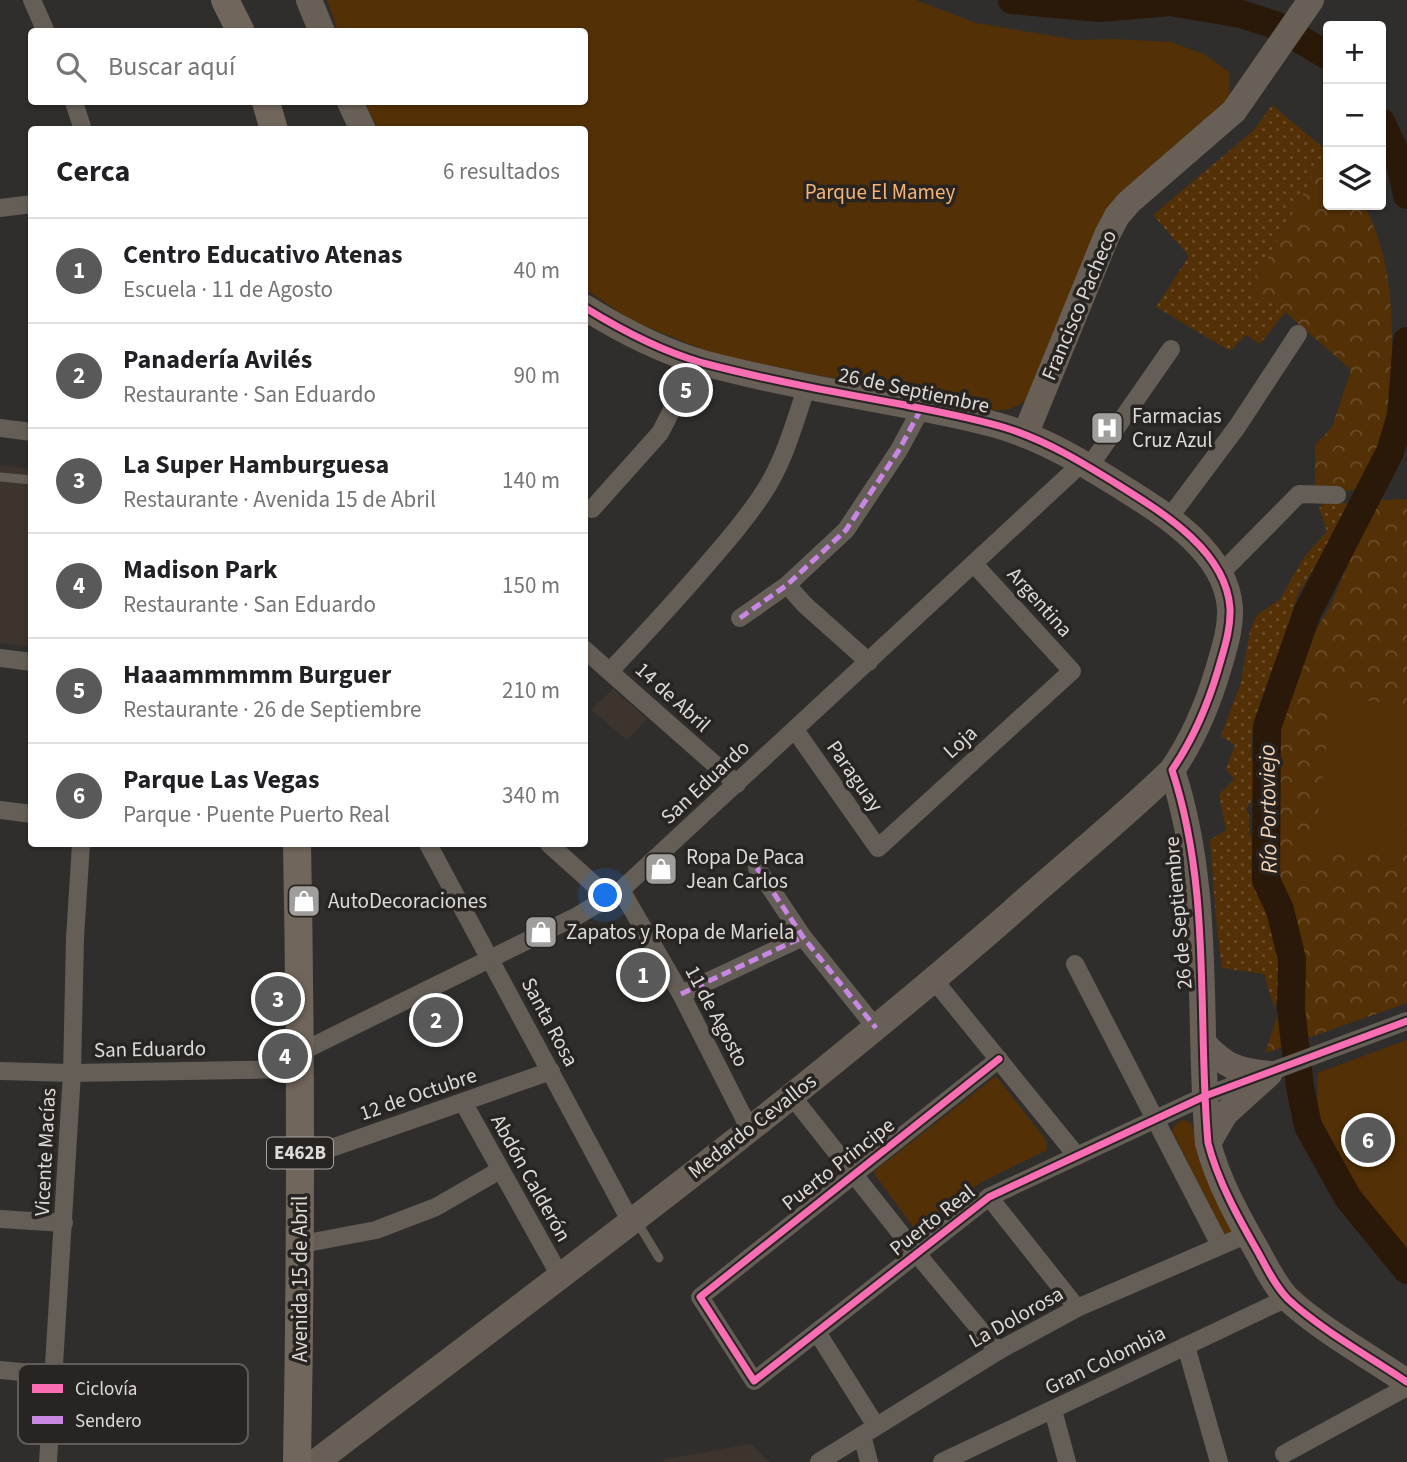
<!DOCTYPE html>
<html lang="es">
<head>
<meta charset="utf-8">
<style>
	:root { --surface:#fff; --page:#f6f6f6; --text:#202124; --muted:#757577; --line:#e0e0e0; --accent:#5a595a }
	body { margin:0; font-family:"Source Sans 3",sans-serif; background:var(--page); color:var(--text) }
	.controls { position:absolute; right:21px; top:21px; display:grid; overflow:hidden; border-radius:7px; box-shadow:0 2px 5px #0004 }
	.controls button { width:63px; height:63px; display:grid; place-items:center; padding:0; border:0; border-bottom:2px solid var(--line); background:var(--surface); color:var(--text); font:35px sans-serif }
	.you { position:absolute; left:606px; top:896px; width:24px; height:24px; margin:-18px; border:5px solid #fff; border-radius:50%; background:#1a73e8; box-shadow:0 0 0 10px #1a73e833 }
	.badge { display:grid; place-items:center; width:46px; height:46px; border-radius:50%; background:var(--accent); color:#fff; font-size:23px; font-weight:700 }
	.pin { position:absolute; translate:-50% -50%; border:4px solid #fff; box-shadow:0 2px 7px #0006 }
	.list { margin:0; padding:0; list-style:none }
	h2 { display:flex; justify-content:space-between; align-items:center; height:91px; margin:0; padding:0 28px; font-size:30px }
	h2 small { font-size:23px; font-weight:400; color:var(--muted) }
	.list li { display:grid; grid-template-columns:46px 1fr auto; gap:21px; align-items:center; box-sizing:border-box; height:105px; padding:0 28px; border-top:2px solid var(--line) }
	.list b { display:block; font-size:26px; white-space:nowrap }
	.list p { margin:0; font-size:23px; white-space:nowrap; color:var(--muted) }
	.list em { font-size:23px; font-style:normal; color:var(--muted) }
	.icon { flex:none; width:38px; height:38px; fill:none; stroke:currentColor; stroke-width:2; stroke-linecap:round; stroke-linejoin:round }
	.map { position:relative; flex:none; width:1407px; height:1462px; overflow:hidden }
	.search { position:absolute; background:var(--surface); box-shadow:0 2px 5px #0004; left:28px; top:28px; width:560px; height:77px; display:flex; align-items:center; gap:18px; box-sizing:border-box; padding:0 24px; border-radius:7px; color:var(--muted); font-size:26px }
	.panel { position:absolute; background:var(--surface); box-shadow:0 2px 5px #0004; left:28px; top:126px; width:560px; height:721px; border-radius:7px }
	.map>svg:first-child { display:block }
</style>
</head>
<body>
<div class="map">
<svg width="1407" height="1462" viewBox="0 0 1407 1462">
	<defs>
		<pattern id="grass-dots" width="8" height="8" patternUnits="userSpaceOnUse" patternTransform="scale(1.75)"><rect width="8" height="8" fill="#533006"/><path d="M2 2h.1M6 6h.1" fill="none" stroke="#6b4d2a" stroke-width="1.8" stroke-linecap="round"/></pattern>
		<pattern id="forest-crowns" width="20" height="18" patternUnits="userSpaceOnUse" patternTransform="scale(1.75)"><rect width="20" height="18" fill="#533006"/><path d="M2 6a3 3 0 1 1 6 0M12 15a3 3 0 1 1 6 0" fill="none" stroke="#6b4d2a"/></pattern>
	</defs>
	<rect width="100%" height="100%" fill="#302e2c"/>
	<g fill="#3d342d">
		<polygon points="0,465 31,469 31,647 0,643"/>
		<polygon points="613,689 647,719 627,740 591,710"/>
		<polygon points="651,953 667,983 638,1000 621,969"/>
		<polygon points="751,1444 770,1462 663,1462 665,1459"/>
	</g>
	<g fill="url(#grass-dots)">
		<polygon points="1272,105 1327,151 1250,290 1285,312 1260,344 1246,335 1230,351 1156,307 1189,256 1153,215 1254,130"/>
		<polygon points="1325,503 1353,503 1297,596 1285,637 1267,683 1253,724 1251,753 1255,775 1252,800 1246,809 1249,815 1249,832 1254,846 1251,865 1258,892 1277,919 1283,963 1285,991 1274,1007 1264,974 1222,968 1216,918 1210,840 1226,830 1219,795 1234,779 1226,769 1235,745 1221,736 1241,682 1250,631 1257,615 1280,599 1305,556 1327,531 1319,508"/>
	</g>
	<g fill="url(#forest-crowns)">
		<path d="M1327,151L1328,205H1364C1390,253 1393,309 1392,363C1391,379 1391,396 1388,412C1382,439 1371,463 1360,489L1315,495V445L1332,427L1351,370L1285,312L1250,290Z"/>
		<polygon points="1407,499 1407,1003 1265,1053 1299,951 1281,881 1275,826 1277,728 1296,662 1330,607 1350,560 1381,500"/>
	</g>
	<g fill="#533006">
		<path d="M327,0H916L976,23L1077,40L1115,39L1171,42L1204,54L1229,72L1230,99L1135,182L1027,399C1015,409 1006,411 991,410L717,355L632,321L585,289L584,130L378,129L364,102H584V32L338,31Z"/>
		<polygon points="1333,696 1407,706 1407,823 1402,858 1314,845"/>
		<polygon points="1407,1040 1407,1253 1387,1230 1342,1166 1318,1113 1317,1073"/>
		<polygon points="996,1076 1046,1140 1047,1150 980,1183 916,1231 873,1172"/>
		<polygon points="1183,1120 1191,1123 1219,1196 1235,1228 1232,1232 1225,1235 1172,1131 1177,1123"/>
	</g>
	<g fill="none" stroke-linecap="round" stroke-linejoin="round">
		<g stroke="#2a1808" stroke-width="28">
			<polyline points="1012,0 1100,8 1170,2 1241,14 1278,26 1328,56"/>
			<polyline points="1381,122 1399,160 1407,195"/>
			<polyline points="1407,341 1401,416 1390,452 1307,613 1267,727 1266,880 1280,910 1292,959 1291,1009 1300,1087 1308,1126 1348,1198 1407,1270"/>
		</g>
		<g stroke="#645e57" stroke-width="9">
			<polyline points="0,477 32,480"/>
			<polyline points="636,1220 659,1258"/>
		</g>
		<g stroke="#645e57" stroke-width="18">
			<polyline points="32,0 46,32"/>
			<polyline points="74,102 83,130"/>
			<polyline points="0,208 32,204"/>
			<polyline points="0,428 32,432"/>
			<polyline points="1089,467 1171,349"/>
			<polyline points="592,509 660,433 677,400 692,359"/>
			<polyline points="1169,518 1237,427 1298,334"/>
			<polyline points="1219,575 1299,494 1337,495"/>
			<polyline points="787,585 805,605 869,662"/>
			<polyline points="740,618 787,585 846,530 899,450 921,409"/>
			<polyline points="584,649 737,784"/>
			<polyline points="0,658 32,662"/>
			<path d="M610,671C646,633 681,595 715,555C735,532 755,508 770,482C787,452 796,418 807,386"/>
			<polyline points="795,730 878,848 1072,671 974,564"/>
			<polyline points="0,810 32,814"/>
			<polyline points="428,844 631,1222"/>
			<polyline points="549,844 609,898"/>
			<polyline points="757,868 803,937 876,1028"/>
			<polyline points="621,890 681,994 749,1128"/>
			<polyline points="1075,964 1220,1245"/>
			<polyline points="934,980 1077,1156"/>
			<polyline points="681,994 803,937"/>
			<polyline points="301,1052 577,916 621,890 1082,463"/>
			<polyline points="999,1059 700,1297 754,1381 989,1197 1205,1096 1407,1021"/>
			<polyline points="0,1071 72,1073 301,1069"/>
			<polyline points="791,1095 917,1254 998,1351"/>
			<polyline points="463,1102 560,1276"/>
			<polyline points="300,1159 551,1071"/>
			<polyline points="989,1197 1077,1308"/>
			<polyline points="0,1219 64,1223"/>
			<polyline points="302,1244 376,1230 436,1207 500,1170"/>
			<polyline points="817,1332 876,1426"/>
			<polyline points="1186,1346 1219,1462"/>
			<polyline points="0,1370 53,1375"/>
			<polyline points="1053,1410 1067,1462"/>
			<polyline points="862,1435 869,1462"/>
			<polyline points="1284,1454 1407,1387"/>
			<polyline points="48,1462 72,1073 75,938 81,844"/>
			<polyline points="819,1462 998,1351 1077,1308 1248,1234"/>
			<polyline points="942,1462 1287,1298"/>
		</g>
		<g stroke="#685f56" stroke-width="26">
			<polyline points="309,0 322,32"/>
			<polyline points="350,102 363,130"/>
			<path d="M584,307C621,330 661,351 703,363C768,380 834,392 900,404C934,411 969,417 1003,427C1046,440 1083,463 1120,486C1163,513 1226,551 1230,608C1231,629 1224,649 1218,670C1207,707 1194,738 1172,770C1212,891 1197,1018 1208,1143C1218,1182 1239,1219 1259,1254C1267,1269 1276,1287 1288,1299C1320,1329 1370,1357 1407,1382"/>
			<polyline points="1025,435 1107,235 1117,216 1129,202 1234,111 1311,0"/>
			<path d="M1204,1044C1226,1067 1238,1071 1269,1074"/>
			<polyline points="1208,1143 1225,1114 1269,1074"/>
			<path d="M316,1462C551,1283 789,1107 1011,913C1064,865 1121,820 1172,770"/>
		</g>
		<g stroke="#71665c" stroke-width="28">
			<polyline points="225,0 241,32"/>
			<polyline points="266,102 274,130"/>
			<path d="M297,844C301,1050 301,1256 297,1462"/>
		</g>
		<g stroke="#c787e3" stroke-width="5" stroke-dasharray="10 5" stroke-linecap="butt">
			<polyline points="740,618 787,585 846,530 899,450 921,409"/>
			<polyline points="757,868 803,937 876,1028"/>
			<polyline points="681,994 803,937"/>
		</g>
		<defs>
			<g id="cycleway">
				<path d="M584,307C621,330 661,351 703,363C768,380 834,392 900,404C934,411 969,417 1003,427C1046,440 1083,463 1120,486C1163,513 1226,551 1230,608C1231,629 1224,649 1218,670C1207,707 1194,738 1172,770C1212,891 1197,1018 1208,1143C1218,1182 1239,1219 1259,1254C1267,1269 1276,1287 1288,1299C1320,1329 1370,1357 1407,1382"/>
				<polyline points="999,1059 700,1297 754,1381 989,1197 1205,1096 1407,1021"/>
			</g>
		</defs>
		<use href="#cycleway" stroke="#282421" stroke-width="11"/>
		<use href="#cycleway" stroke="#f96db3" stroke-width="7"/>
	</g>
	<defs>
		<symbol id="hospital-square" viewBox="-11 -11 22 22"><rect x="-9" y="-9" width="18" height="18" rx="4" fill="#a09e9c" stroke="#282421"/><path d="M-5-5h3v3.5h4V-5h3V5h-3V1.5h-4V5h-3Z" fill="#fff"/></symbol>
		<symbol id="shop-square" viewBox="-11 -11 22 22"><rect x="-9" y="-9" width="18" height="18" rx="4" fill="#a09e9c" stroke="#282421"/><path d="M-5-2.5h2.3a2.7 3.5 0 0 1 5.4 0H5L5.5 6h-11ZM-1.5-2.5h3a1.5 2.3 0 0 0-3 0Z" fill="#fff"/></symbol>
	</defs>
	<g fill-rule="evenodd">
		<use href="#hospital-square" x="1088" y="409" width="38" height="38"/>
		<use href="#shop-square" x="642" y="850" width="38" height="38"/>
		<use href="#shop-square" x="285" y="882" width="38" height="38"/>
		<use href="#shop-square" x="522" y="913" width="38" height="38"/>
	</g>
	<g text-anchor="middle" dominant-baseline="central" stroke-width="7" stroke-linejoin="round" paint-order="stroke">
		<rect fill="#282421" stroke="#a7a3a1" stroke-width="2" x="267" y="1137.5" width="66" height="31" rx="5"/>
		<g font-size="19" font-weight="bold" fill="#dddad8">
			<text x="300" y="1153">E462B</text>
		</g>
		<g font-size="21" fill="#f6b477" stroke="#282421">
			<text x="880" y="192">Parque El Mamey</text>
		</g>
		<g font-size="21" fill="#dddad8" stroke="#282421">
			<text transform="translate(1079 305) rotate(-67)">Francisco Pacheco</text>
			<text transform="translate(914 390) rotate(12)">26 de Septiembre</text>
			<text transform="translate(1040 602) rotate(48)">Argentina</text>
			<text transform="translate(673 697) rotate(42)">14 de Abril</text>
			<text transform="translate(960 742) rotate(-42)">Loja</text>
			<text transform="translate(855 776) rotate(55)">Paraguay</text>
			<text transform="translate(705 782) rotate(-43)">San Eduardo</text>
			<text transform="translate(1178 913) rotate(-95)">26 de Septiembre</text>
			<text transform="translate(717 1016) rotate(62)">11 de Agosto</text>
			<text transform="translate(550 1022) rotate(62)">Santa Rosa</text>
			<text transform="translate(150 1049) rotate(-1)">San Eduardo</text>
			<text transform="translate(418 1094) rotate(-19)">12 de Octubre</text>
			<text transform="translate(752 1126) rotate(-38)">Medardo Cevallos</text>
			<text transform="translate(45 1152) rotate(-87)">Vicente Macías</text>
			<text transform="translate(838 1164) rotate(-38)">Puerto Principe</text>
			<text transform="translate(531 1178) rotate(61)">Abdón Calderón</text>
			<text transform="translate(932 1220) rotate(-38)">Puerto Real</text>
			<text transform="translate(300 1279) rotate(-90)">Avenida 15 de Abril</text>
			<text transform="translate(1016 1317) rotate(-29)">La Dolorosa</text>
			<text transform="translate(1105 1360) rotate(-26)">Gran Colombia</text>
		</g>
		<g font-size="21" fill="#dddad8" stroke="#282421" text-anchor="start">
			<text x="1132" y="416">Farmacias<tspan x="1132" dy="24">Cruz Azul</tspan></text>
			<text x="686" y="857">Ropa De Paca<tspan x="686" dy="24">Jean Carlos</tspan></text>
			<text x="328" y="901">AutoDecoraciones</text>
			<text x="566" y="932">Zapatos y Ropa de Mariela</text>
		</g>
		<g font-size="23" font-style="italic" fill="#f6d4b7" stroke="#282421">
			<text transform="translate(1268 809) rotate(-91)">Río Portoviejo</text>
		</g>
	</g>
	<rect x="18" y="1364" width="230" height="80" rx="10" fill="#282421" stroke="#5e5b58" stroke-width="2"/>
	<rect x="32" y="1384" width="31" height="9" fill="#f96db3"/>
	<rect x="32" y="1416" width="31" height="8" fill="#c787e3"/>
	<g font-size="19" fill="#dddad8">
		<text x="75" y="1395">Ciclovía</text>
		<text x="75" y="1427">Sendero</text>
	</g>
</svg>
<div class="controls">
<button>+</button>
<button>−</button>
<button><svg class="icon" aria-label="layers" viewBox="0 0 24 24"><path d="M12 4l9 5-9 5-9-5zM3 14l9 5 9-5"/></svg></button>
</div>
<div class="you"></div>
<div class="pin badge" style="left:643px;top:975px">1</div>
<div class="pin badge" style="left:436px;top:1020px">2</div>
<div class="pin badge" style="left:278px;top:999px">3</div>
<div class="pin badge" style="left:285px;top:1056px">4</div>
<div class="pin badge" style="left:686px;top:390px">5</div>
<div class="pin badge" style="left:1368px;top:1140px">6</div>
<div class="search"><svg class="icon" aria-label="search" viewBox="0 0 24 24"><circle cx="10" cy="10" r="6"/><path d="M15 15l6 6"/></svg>Buscar aquí</div>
<section class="panel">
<h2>Cerca<small>6 resultados</small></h2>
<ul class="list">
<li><span class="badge">1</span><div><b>Centro Educativo Atenas</b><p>Escuela · 11 de Agosto</p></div><em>40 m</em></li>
<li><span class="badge">2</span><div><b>Panadería Avilés</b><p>Restaurante · San Eduardo</p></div><em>90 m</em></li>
<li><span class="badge">3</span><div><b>La Super Hamburguesa</b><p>Restaurante · Avenida 15 de Abril</p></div><em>140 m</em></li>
<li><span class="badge">4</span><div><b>Madison Park</b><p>Restaurante · San Eduardo</p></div><em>150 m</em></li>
<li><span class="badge">5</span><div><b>Haaammmmm Burguer</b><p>Restaurante · 26 de Septiembre</p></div><em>210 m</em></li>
<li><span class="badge">6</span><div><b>Parque Las Vegas</b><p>Parque · Puente Puerto Real</p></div><em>340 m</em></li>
</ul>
</section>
</div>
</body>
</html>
